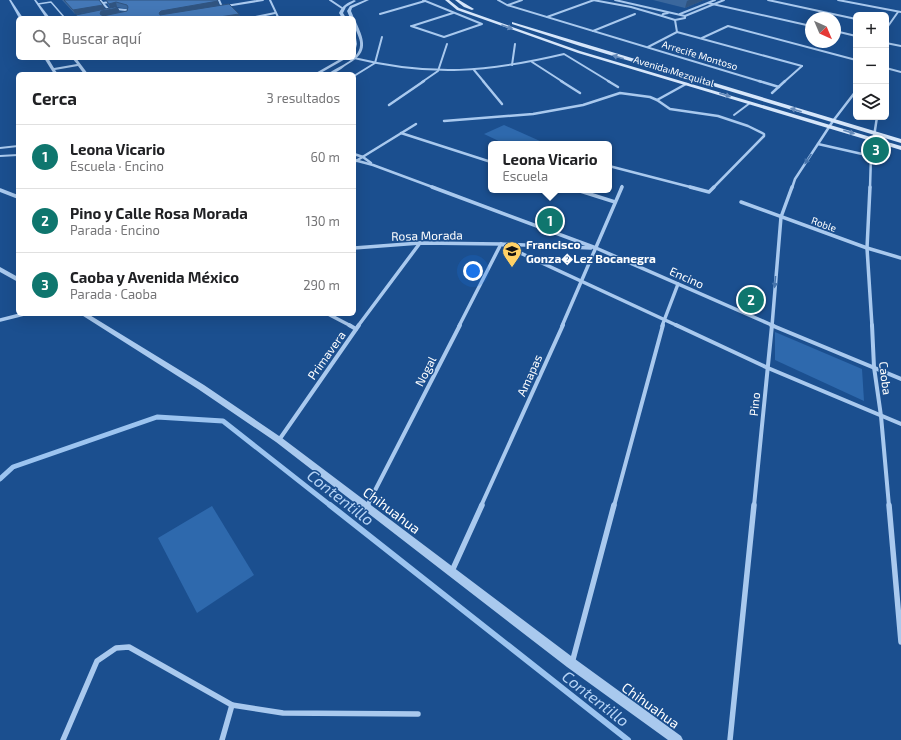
<!DOCTYPE html>
<html lang="es">
<head>
<meta charset="utf-8">
<style>
	:root { --surface:#fff; --page:#f2f2f2; --text:#202124; --muted:#757577; --line:#e0e0e0; --accent:#0f766e }
	body { margin:0; font-family:"Exo 2",sans-serif; background:var(--page); color:var(--text) }
	.controls { position:absolute; right:12px; top:12px; display:grid; overflow:hidden; border-radius:6px; box-shadow:0 4px 16px #0002 }
	.controls button { width:36px; height:36px; display:grid; place-items:center; padding:0; border:0; border-bottom:1px solid var(--line); background:var(--surface); color:var(--text); font:20px sans-serif }
	.compass { position:absolute; left:805px; top:12px; width:36px; height:36px; border-radius:50%; background:var(--surface); box-shadow:0 4px 16px #0002; rotate:136deg }
	.you { position:absolute; left:473px; top:271px; width:14px; height:14px; margin:-10px; border:3px solid #fff; border-radius:50%; background:#1a73e8; box-shadow:0 0 0 6px #1a73e833 }
	.badge { display:grid; place-items:center; width:26px; height:26px; border-radius:50%; background:var(--accent); color:#fff; font-size:13px; font-weight:700 }
	.pin { position:absolute; translate:-50% -50%; border:2px solid #fff; box-shadow:0 1px 4px #0006 }
	.popup { position:absolute; left:488px; top:141px; width:124px; height:52px; box-sizing:border-box; display:grid; place-content:center; border-radius:6px; background:var(--surface); filter:drop-shadow(0 1px 3px #0005); font-size:13px; white-space:nowrap; color:var(--muted) }
	.popup b { font-size:15px; color:var(--text) }
	.popup::after { content:''; position:absolute; left:50%; top:100%; margin-left:-8px; border:8px solid transparent; border-top-color:var(--surface) }
	.list { margin:0; padding:0; list-style:none }
	h2 { display:flex; justify-content:space-between; align-items:center; height:52px; margin:0; padding:0 16px; font-size:17px }
	h2 small { font-size:13px; font-weight:400; color:var(--muted) }
	.list li { display:grid; grid-template-columns:26px 1fr auto; gap:12px; align-items:center; box-sizing:border-box; height:64px; padding:0 16px; border-top:1px solid var(--line) }
	.list b { display:block; font-size:15px; white-space:nowrap }
	.list p { margin:0; font-size:13px; white-space:nowrap; color:var(--muted) }
	.list em { font-size:13px; font-style:normal; color:var(--muted) }
	.icon { flex:none; width:22px; height:22px; fill:none; stroke:currentColor; stroke-width:2; stroke-linecap:round; stroke-linejoin:round }
	.map { position:relative; flex:none; width:901px; height:740px; overflow:hidden }
	.search { position:absolute; background:var(--surface); box-shadow:0 4px 16px #0002; left:16px; top:16px; width:340px; height:44px; display:flex; align-items:center; gap:10px; box-sizing:border-box; padding:0 14px; border-radius:6px; color:var(--muted); font-size:15px }
	.panel { position:absolute; background:var(--surface); box-shadow:0 4px 16px #0002; left:16px; top:72px; width:340px; height:244px; border-radius:6px }
	.map>svg:first-child { display:block }
</style>
</head>
<body>
<div class="map">
<svg width="901" height="740" viewBox="0 0 901 740">
	<rect width="100%" height="100%" fill="#1b4f8f"/>
	<g fill="#2e69ad">
		<polygon points="504,125 540,141 534,144 505,144 484,134"/>
		<polygon points="775,332 862,369 864,401 775,360"/>
		<polygon points="212,506 254,575 197,613 158,538"/>
	</g>
	<g fill="none" stroke-linecap="round" stroke-linejoin="round">
		<polyline stroke="#9cc4f0" stroke-width="5" points="0,479 13,467 157,417 223,421 331,506"/>
		<polyline stroke="#9cc4f0" stroke-width="6" points="330,505 628,740"/>
		<polyline stroke="#a9c9ee" stroke-width="1.5" points="38,4 51,2 64,17"/>
		<polyline stroke="#a9c9ee" stroke-width="2" points="734,115 750,103"/>
		<g stroke="#a9c9ee" stroke-width="2">
			<polyline points="100,0 110,11"/>
			<polyline points="219,0 222,7"/>
			<polyline points="270,0 278,17"/>
			<polyline points="330,0 342,8"/>
			<polyline points="498,0 507,5 762,82"/>
			<polyline points="593,0 631,7 662,16"/>
			<polyline points="615,0 685,16 685,18 675,20 662,16 663,14 668,13"/>
			<polyline points="768,0 856,19"/>
			<polyline points="838,0 901,12"/>
			<polyline points="103,3 121,0"/>
			<polyline points="708,3 811,26"/>
			<polyline points="508,5 522,0"/>
			<polyline points="226,6 263,0"/>
			<polyline points="115,9 126,10 128,12 125,13"/>
			<polyline points="380,14 425,1"/>
			<polyline points="680,14 715,0"/>
			<polyline points="685,16 724,0"/>
			<polyline points="547,17 594,0"/>
			<polyline points="74,18 83,16"/>
			<polyline points="251,18 275,13"/>
			<polyline points="675,20 677,32 802,66"/>
			<polyline points="411,26 444,37 482,24 423,0"/>
			<polyline points="412,26 453,13"/>
			<polyline points="886,29 898,12"/>
			<polyline points="593,31 635,14"/>
			<polyline points="835,31 856,36"/>
			<polyline points="702,38 728,26 856,60"/>
			<polyline points="886,43 901,46"/>
			<polyline points="648,47 677,32"/>
			<path d="M354,58C431,77 488,72 564,54L610,82"/>
			<polyline points="532,62 563,82"/>
			<polyline points="512,65 515,44"/>
			<polyline points="886,68 901,72"/>
			<polyline points="474,70 484,82"/>
			<polyline points="354,76 375,63 382,37"/>
			<polyline points="422,82 438,71 447,44"/>
			<polyline points="784,82 802,66"/>
		</g>
		<g stroke="#a9c9ee" stroke-width="2.5">
			<polyline points="483,81 502,104"/>
			<polyline points="561,81 580,93"/>
			<polyline points="608,81 618,87"/>
			<polyline points="759,81 779,87"/>
			<polyline points="772,93 785,81"/>
			<polyline points="657,100 670,109 718,116 748,126 764,134 764,136 713,188"/>
			<polyline points="389,105 424,81"/>
			<polyline points="444,121 533,114 583,105 620,93 650,97 657,100 686,84"/>
			<polyline points="401,133 491,162"/>
			<polyline points="818,144 871,156"/>
			<polyline points="354,154 363,157 371,163"/>
			<polyline points="354,160 373,165 435,188"/>
			<polyline points="356,161 416,124"/>
			<polyline points="609,166 694,188"/>
			<polyline points="621,188 622,186"/>
			<polyline points="792,188 795,179 833,121 856,91"/>
			<polyline points="870,188 871,156 877,117"/>
		</g>
		<g stroke="#a9c9ee" stroke-width="3.5">
			<polyline points="432,187 596,248 774,326"/>
			<polyline points="690,187 709,192 714,187"/>
			<polyline points="870,187 867,248 872,326"/>
			<polyline points="0,190 18,197"/>
			<polyline points="577,190 615,202"/>
			<polyline points="741,202 867,248 901,258"/>
			<polyline points="501,244 678,326"/>
			<polyline points="354,248 420,243 501,244 591,248"/>
			<polyline points="328,314 351,326"/>
			<polyline points="0,320 24,314"/>
			<polyline points="358,326 420,243"/>
			<polyline points="459,326 501,244"/>
			<polyline points="562,326 622,187"/>
			<polyline points="662,326 678,284"/>
			<polyline points="772,326 781,217 792,187"/>
		</g>
		<g stroke="#a9c9ee" stroke-width="4">
			<polyline points="349,325 356,329"/>
			<polyline points="676,325 768,368 901,424"/>
			<polyline points="771,325 901,379"/>
			<polyline points="872,325 874,367 881,416 889,506"/>
			<polyline points="279,440 359,325"/>
			<polyline points="367,506 460,325"/>
			<polyline points="481,506 563,325"/>
			<polyline points="614,506 663,325"/>
			<polyline points="754,506 772,325"/>
		</g>
		<g stroke="#a9c9ee" stroke-width="5.5">
			<polyline points="889,505 901,642"/>
			<polyline points="367,507 368,505"/>
			<polyline points="452,571 482,505"/>
			<polyline points="572,663 614,505"/>
			<polyline points="63,740 97,661 116,648 129,647 232,705 283,713 418,714"/>
			<polyline points="222,740 232,705"/>
			<polyline points="730,740 754,505"/>
		</g>
		<g fill="#a9c9ee" fill-rule="evenodd">
			<polygon points="9,0 11,0 23,18 19,18"/>
			<polygon points="34,0 36,0 50,18 46,18"/>
			<path d="M354,0L356,1L346,7L343,13L346,18H342L339,13C342,6 347,3 354,0Z"/>
			<polygon points="365,0 369,0 352,8 351,11 354,18 350,18 347,11 350,6"/>
			<path d="M354,21L356,22C366,44 368,53 345,66C340,70 335,74 328,74C339,65 362,60 360,42C359,35 354,29 354,21Z"/>
			<polygon points="354,37 356,38 357,44 356,48 354,49"/>
			<polygon points="44,58 48,58 54,68 77,64 72,58 76,58 88,74 84,74 78,66 55,70 58,74 54,74"/>
			<polygon points="342,58 347,58 319,74 314,74"/>
			<polygon points="18,145 18,147 0,149 0,147"/>
			<polygon points="18,154 18,156 0,157 0,155"/>
			<polygon points="0,267 18,277 18,282 0,272"/>
			<polygon points="80,314 88,314 204,385 282,438 575,659 681,736 683,740 668,740 567,667 276,442 198,389"/>
		</g>
		<g fill="#d6e6fa" fill-rule="evenodd">
			<polygon points="445,0 449,0 459,8 580,51 901,146 901,150 578,53 457,10"/>
			<polygon points="455,0 459,0 474,9 472,10 464,7"/>
			<polygon points="512,22 901,139 901,143 580,46 512,24"/>
		</g>
	</g>
	<g fill="#3a679d">
		<polygon points="62,0 99,0 105,9 75,14"/>
		<polygon points="106,0 219,5 193,10 239,14 240,18 78,18 76,15 118,8 120,12 127,11 127,9 117,7 110,8 108,5"/>
		<polygon points="653,0 704,0 685,8"/>
	</g>
	<g fill="#305480">
		<polygon points="689,0 704,0 685,8 687,1"/>
		<polygon points="218,1 219,5 163,16 161,18 159,13 161,11"/>
		<polygon points="116,2 117,7 110,8 109,4"/>
		<polygon points="103,5 105,9 75,14 73,10"/>
		<polygon points="118,8 120,12 102,18 100,14 101,11"/>
		<polygon points="239,14 240,18 213,18"/>
	</g>
	<g fill="#4478b7" stroke="#305480">
		<polygon points="64,0 99,0 103,5 73,10"/>
		<polygon points="106,0 217,0 218,1 161,11 159,13 160,15 229,4 239,14 213,18 78,18 76,15 115,7 118,8 101,11 100,14 103,16 127,11 128,7 127,5 116,2 109,4"/>
	</g>
	<defs><path id="oneway-solid" d="M-6-.8H1V-3.2L6.5 0L1 3.2V.8H-6Z"/></defs>
	<g fill="#668bba">
		<use href="#oneway-solid" transform="translate(507 27) rotate(19)"/>
		<use href="#oneway-solid" transform="translate(618 57) rotate(-163)"/>
		<use href="#oneway-solid" transform="translate(725 95) rotate(17)"/>
		<use href="#oneway-solid" transform="translate(796 110) rotate(-163)"/>
		<use href="#oneway-solid" transform="translate(849 132) rotate(17)"/>
	</g>
	<g fill="#4674ac">
		<use href="#oneway-solid" transform="translate(808 159) rotate(124)"/>
		<use href="#oneway-solid" transform="translate(775 282) rotate(95)"/>
	</g>
	<defs>
		<symbol id="school-pin" viewBox="-11 -11 22 30"><path d="M0 17L-7.5 6A9.5 9.5 0 1 1 7.5 6Z" fill="#ffd166" stroke="#1b4f8f"/><path d="M0-5L7-2L0 1L-7-2ZM-4 1L0 2.5L4 1V4Q0 6-4 4Z" fill="#111"/></symbol>
	</defs>
	<g fill-rule="evenodd">
		<use href="#school-pin" x="501" y="240" width="22" height="30"/>
	</g>
	<g text-anchor="middle" dominant-baseline="central" stroke-width="3" stroke-linejoin="round" paint-order="stroke">
		<g font-size="10" fill="#fff" stroke="#1b4f8f">
			<text transform="translate(700 55) rotate(17)">Arrecife Montoso</text>
			<text transform="translate(674 71) rotate(17)">Avenida Mezquital</text>
			<text transform="translate(824 224) rotate(20)">Roble</text>
		</g>
		<g font-size="12" fill="#fff" stroke="#1b4f8f">
			<text transform="translate(427 235) rotate(-1)">Rosa Morada</text>
			<text transform="translate(687 277) rotate(24)">Encino</text>
			<text transform="translate(326 355) rotate(-55)">Primavera</text>
			<text transform="translate(425 371) rotate(-63)">Nogal</text>
			<text transform="translate(529 375) rotate(-66)">Amapas</text>
			<text transform="translate(886 378) rotate(83)">Caoba</text>
			<text transform="translate(754 404) rotate(-84)">Pino</text>
		</g>
		<g font-size="12" font-weight="bold" fill="#fff" stroke="#1b4f8f" text-anchor="start">
			<text x="526" y="244">Francisco<tspan x="526" dy="14">Gonza�Lez Bocanegra</tspan></text>
		</g>
		<g font-size="14" fill="#fff" stroke="#1b4f8f">
			<text transform="translate(392 510) rotate(37)">Chihuahua</text>
			<text transform="translate(651 705) rotate(36)">Chihuahua</text>
		</g>
		<g font-size="16" font-style="italic" fill="#b5d3f5" stroke="#1b4f8f">
			<text transform="translate(341 497) rotate(38)">Contentillo</text>
			<text transform="translate(596 698) rotate(38)">Contentillo</text>
		</g>
	</g>
</svg>
<div class="controls">
<button>+</button>
<button>−</button>
<button><svg class="icon" aria-label="layers" viewBox="0 0 24 24"><path d="M12 4l9 5-9 5-9-5zM3 14l9 5 9-5"/></svg></button>
</div>
<svg class="compass" viewBox="-18 -18 36 36"><path d="M0-13l5 13h-10z" fill="#e53935"/><path d="M0 13l5-13h-10z" fill="#757577"/></svg>
<div class="you"></div>
<div class="pin badge" style="left:550px;top:221px">1</div>
<div class="popup"><b>Leona Vicario</b>Escuela</div>
<div class="pin badge" style="left:751px;top:300px">2</div>
<div class="pin badge" style="left:876px;top:150px">3</div>
<div class="search"><svg class="icon" aria-label="search" viewBox="0 0 24 24"><circle cx="10" cy="10" r="6"/><path d="M15 15l6 6"/></svg>Buscar aquí</div>
<section class="panel">
<h2>Cerca<small>3 resultados</small></h2>
<ul class="list">
<li><span class="badge">1</span><div><b>Leona Vicario</b><p>Escuela · Encino</p></div><em>60 m</em></li>
<li><span class="badge">2</span><div><b>Pino y Calle Rosa Morada</b><p>Parada · Encino</p></div><em>130 m</em></li>
<li><span class="badge">3</span><div><b>Caoba y Avenida México</b><p>Parada · Caoba</p></div><em>290 m</em></li>
</ul>
</section>
</div>
</body>
</html>
